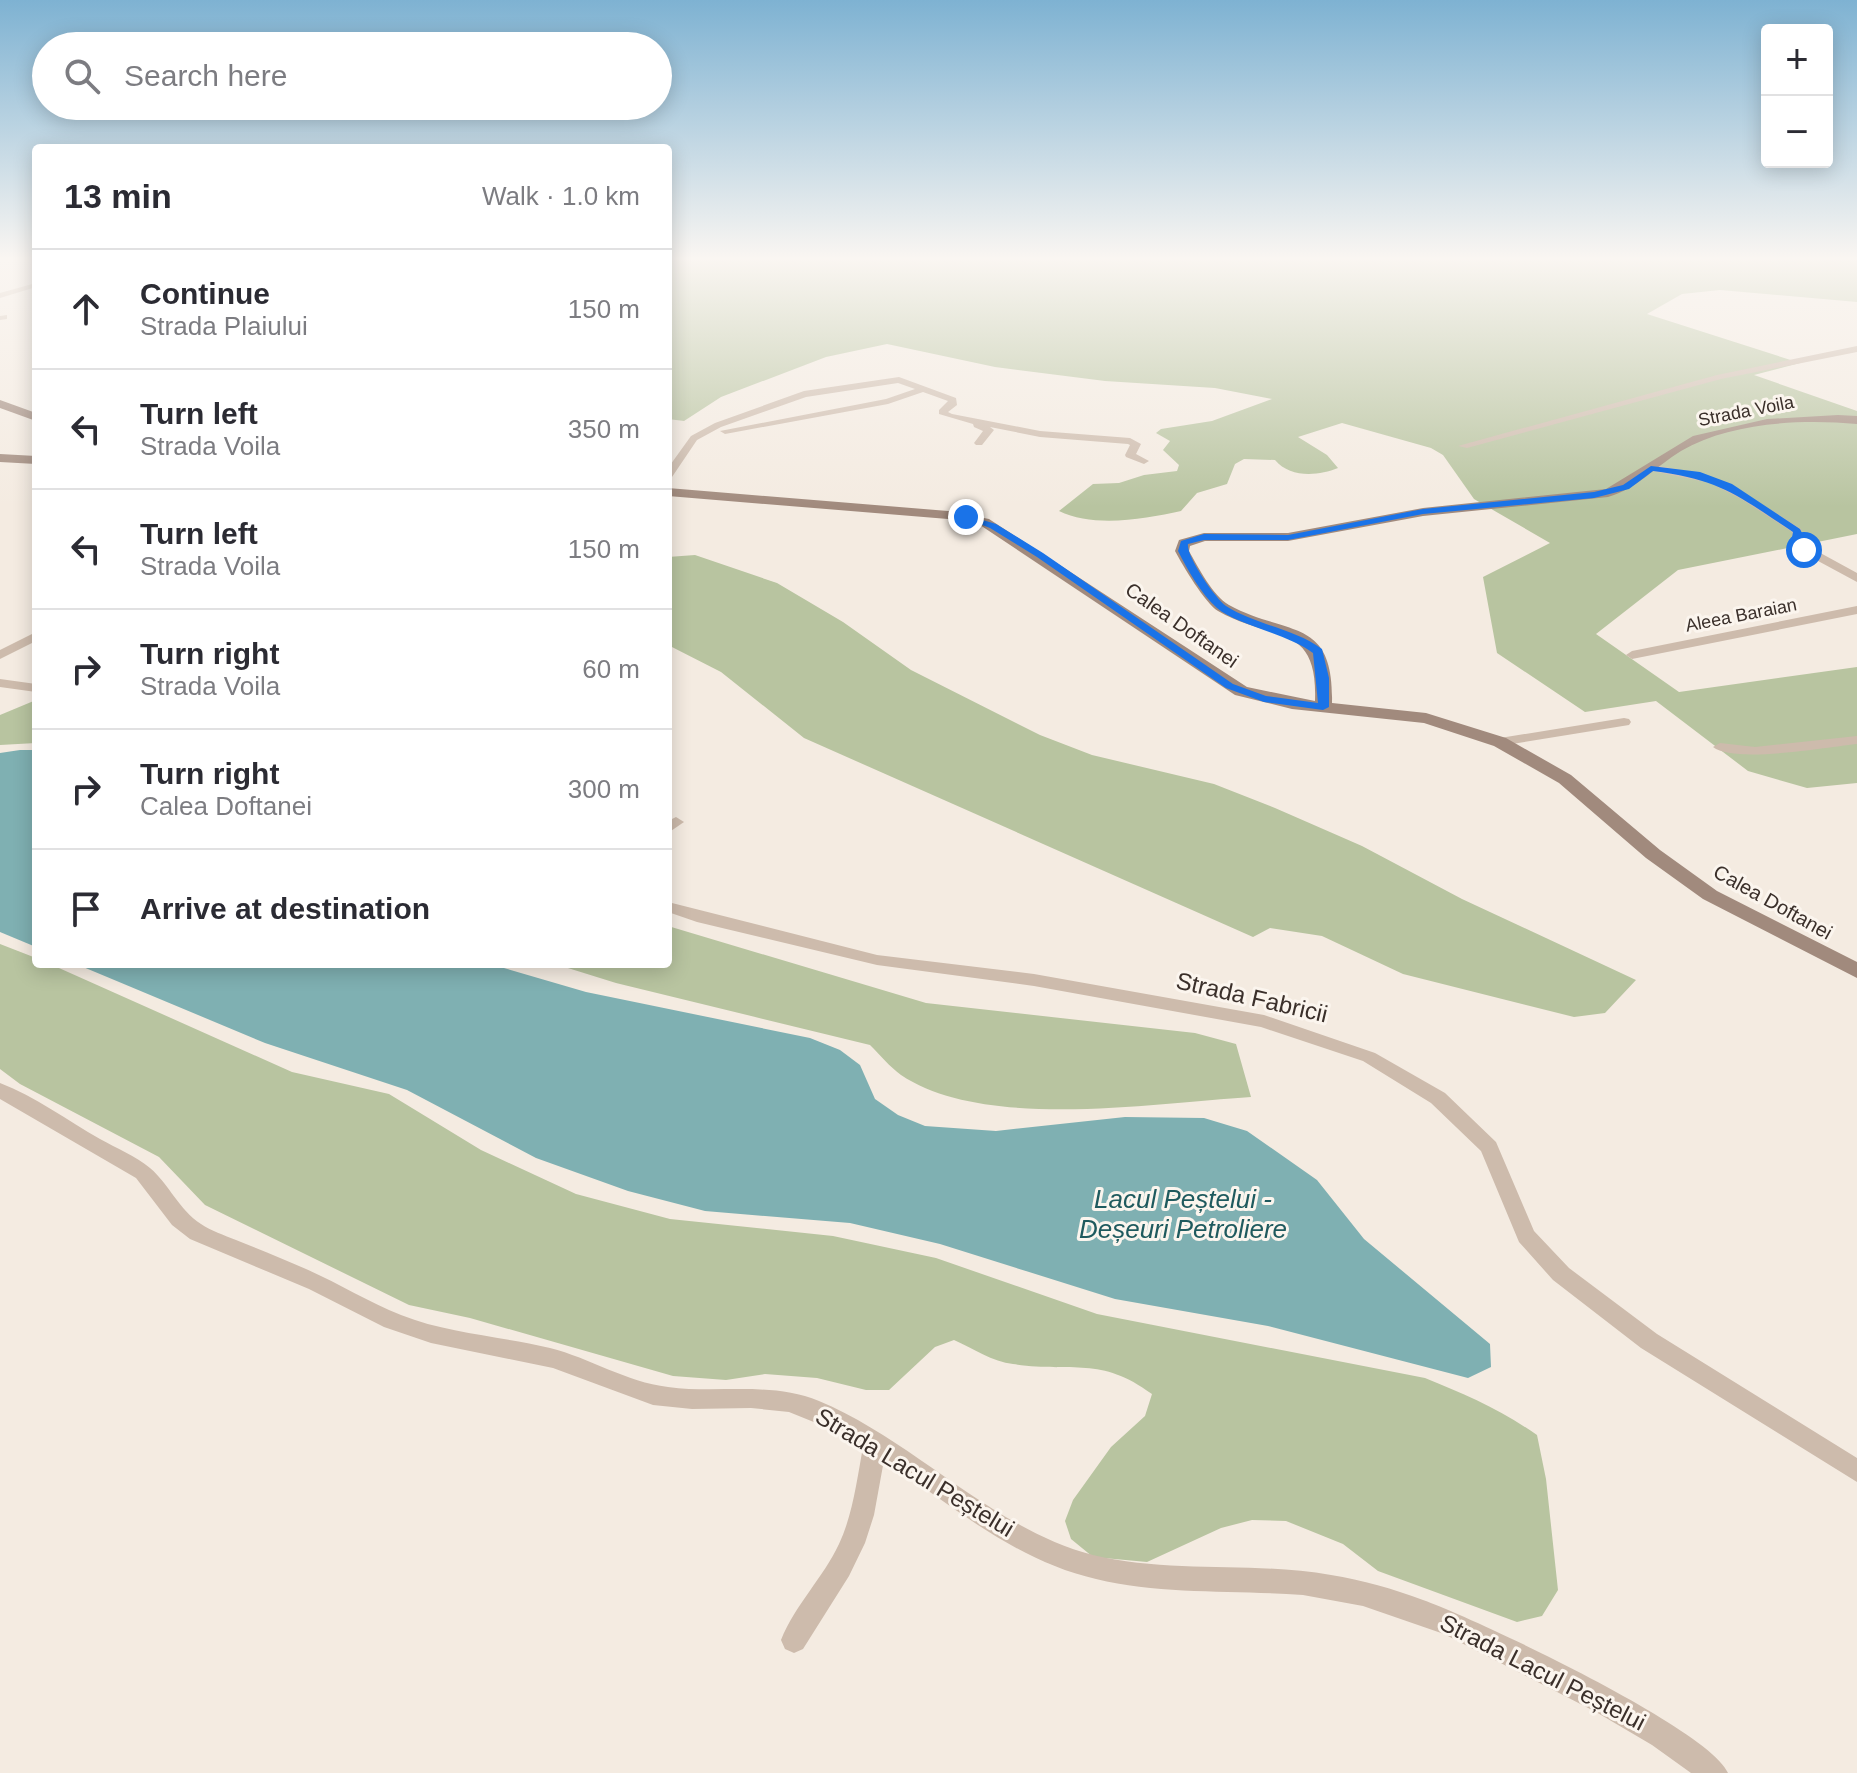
<!DOCTYPE html>
<html lang="en">
<head>
<meta charset="utf-8">
<style>
	:root { --surface:#fff; --page:#f7f7f7; --text:#2b2b33; --muted:#7c7c81; --line:#e1e1e2 }
	body { margin:0; font-family:Helvetica,sans-serif; background:var(--page); color:var(--text) }
	.controls { position:absolute; right:24px; top:24px; display:grid; overflow:hidden; border-radius:8px; box-shadow:0 4px 20px #0003 }
	.controls button { width:72px; height:72px; display:grid; place-items:center; padding:0; border:0; border-bottom:2px solid var(--line); background:var(--surface); color:var(--text); font:40px sans-serif }
	.stop { position:absolute; width:24px; height:24px; margin:-18px; border:6px solid #1a73e8; border-radius:50%; background:#fff }
	.stop.end { background:#1a73e8; border-color:#fff; box-shadow:0 2px 8px #0008 }
	.list { margin:0; padding:0; list-style:none }
	h2 { display:flex; justify-content:space-between; align-items:center; height:104px; margin:0; padding:0 32px; font-size:34px }
	h2 small { font-size:26px; font-weight:400; color:var(--muted) }
	.list li { display:grid; grid-template-columns:52px 1fr auto; gap:24px; align-items:center; box-sizing:border-box; height:120px; padding:0 32px; border-top:2px solid var(--line) }
	.list b { display:block; font-size:30px; white-space:nowrap }
	.list p { margin:0; font-size:26px; white-space:nowrap; color:var(--muted) }
	.list em { font-size:26px; font-style:normal; color:var(--muted) }
	.icon { flex:none; width:44px; height:44px; fill:none; stroke:currentColor; stroke-width:2; stroke-linecap:round; stroke-linejoin:round }
	.map { position:relative; flex:none; width:1857px; height:1773px; overflow:hidden }
	.search { position:absolute; background:var(--surface); box-shadow:0 4px 20px #0003; left:32px; top:32px; width:640px; height:88px; display:flex; align-items:center; gap:20px; box-sizing:border-box; padding:0 28px; border-radius:44px; color:var(--muted); font-size:30px }
	.panel { position:absolute; background:var(--surface); box-shadow:0 4px 20px #0003; left:32px; top:144px; width:640px; height:824px; border-radius:8px }
	.map>svg:first-child { display:block }
</style>
</head>
<body>
<div class="map">
<svg width="1857" height="1773" viewBox="0 0 1857 1773">
	<rect width="100%" height="100%" fill="#f4ebe1"/>
	<g fill="#b8c4a0">
		<path d="M668,259H1857V302L1720,290L1682,294L1647,314L1800,363L1754,375L1857,411V534L1678,570L1596,634L1679,692L1857,667V783L1807,788L1748,771L1656,701L1585,712L1497,653L1483,577L1550,543L1474,499L1443,455L1431,448L1342,423L1298,437L1327,455L1338,468C1318,476 1290,478 1275,460L1244,459L1235,464L1227,484L1197,493L1181,511C1145,519 1094,528 1059,511L1093,484L1119,483L1144,475L1177,471L1179,465L1163,450L1170,441L1156,433L1161,429L1212,421L1272,399L1215,388L1105,381L995,367L887,344L826,357L721,397L684,421L668,419Z"/>
		<polygon points="695,555 777,583 843,622 911,670 1040,735 1092,755 1214,784 1275,808 1362,846 1462,899 1636,980 1605,1013 1574,1017 1403,974 1322,936 1270,928 1253,937 804,738 721,672 668,645 668,557"/>
		<polygon points="36,700 36,743 0,745 0,715"/>
		<path d="M668,926L926,1003L1195,1033L1236,1044L1251,1097C1154,1103 984,1131 901,1075C890,1067 880,1055 870,1045L616,983L555,964H668Z"/>
		<path d="M0,944L36,958V964H50L292,1072L389,1094L481,1150L576,1194L670,1219L833,1236L936,1258L1097,1314L1425,1378C1465,1394 1501,1410 1537,1435L1546,1479L1558,1590L1542,1616L1517,1622L1378,1571L1343,1544L1286,1521L1252,1520L1221,1528L1147,1562L1093,1557L1071,1539L1065,1521L1073,1500L1111,1447L1145,1416L1152,1394C1099,1355 1072,1373 1013,1364C993,1362 972,1348 954,1340L935,1347L889,1390H866L817,1378L765,1374L726,1380L673,1376L470,1318L409,1305L205,1205L159,1157L20,1084L0,1069Z"/>
	</g>
	<g fill="#7fb0b2">
		<polygon points="20,750 36,750 36,947 0,932 0,753"/>
		<polygon points="76,964 490,964 586,992 810,1038 840,1050 860,1065 875,1099 898,1115 925,1126 996,1131 1125,1117 1204,1118 1247,1131 1317,1180 1364,1239 1490,1344 1491,1367 1468,1378 1268,1326 1115,1299 940,1244 850,1223 705,1211 628,1191 536,1158 407,1090 265,1043"/>
	</g>
	<g fill="none" stroke-linecap="round" stroke-linejoin="round">
		<g fill="#cdbbac" fill-rule="evenodd">
			<polygon points="36,283 36,287 0,298 0,293"/>
			<polygon points="7,315 7,319 0,320 0,316"/>
			<polygon points="1857,346 1857,352 1721,379 1467,448 1458,446 1717,375"/>
			<polygon points="899,377 956,398 957,405 948,412 952,414 1040,431 1130,438 1141,444 1136,454 1149,461 1144,464 1126,457 1125,455 1130,445 1128,444 1040,437 990,427 994,430 982,445 976,445 974,443 983,431 974,427 973,424 939,414 939,410 948,401 923,392 888,404 725,434 720,431 886,399 915,389 898,383 806,397 721,427 697,440 672,477 668,478 668,468 691,436 715,423 804,391"/>
			<path d="M1651,465C1716,473 1747,494 1801,529L1804,544L1857,573V582L1794,548L1792,532L1741,499L1710,483L1647,470L1646,468Z"/>
			<polygon points="1857,606 1857,614 1632,659 1626,655 1632,651"/>
			<polygon points="36,632 36,641 0,659 0,650"/>
			<polygon points="0,679 36,684 36,692 0,687"/>
			<polygon points="1624,718 1629,719 1631,722 1629,725 1500,746 1493,742 1500,738"/>
			<path d="M1857,736V744C1827,747 1735,764 1713,747L1720,743L1755,747Z"/>
			<polygon points="676,817 684,822 668,833 668,821"/>
			<polygon points="668,902 877,955 1034,974 1264,1015 1375,1053 1445,1093 1496,1142 1534,1231 1569,1268 1657,1334 1857,1458 1857,1482 1641,1348 1553,1280 1519,1242 1481,1151 1431,1103 1363,1061 1261,1027 1034,986 877,965 697,922 668,912"/>
			<path d="M0,1083C35,1096 68,1121 100,1139C116,1148 136,1156 150,1168C169,1184 179,1210 201,1224C211,1231 224,1235 236,1240C259,1249 283,1259 306,1269C338,1283 368,1302 401,1315C449,1334 501,1336 550,1348C590,1358 626,1382 668,1387C718,1394 770,1381 819,1401C915,1441 992,1529 1093,1555C1171,1574 1253,1561 1331,1575C1362,1580 1394,1589 1423,1600C1476,1619 1710,1729 1728,1773H1691L1652,1745L1596,1712L1444,1634L1363,1606L1303,1595C1234,1590 1163,1595 1096,1579C1016,1561 951,1505 884,1460L874,1515L865,1543L849,1576L803,1649L794,1653L785,1649L781,1640C795,1605 823,1578 839,1544C853,1514 857,1479 863,1447L836,1431L789,1412L751,1408L692,1409L653,1405L553,1368L431,1343L384,1327L309,1289L190,1239L172,1225L136,1178L0,1099Z"/>
		</g>
		<g fill="#a18a7d" fill-rule="evenodd">
			<polygon points="0,400 36,413 36,421 0,408"/>
			<path d="M1838,415L1857,416V424C1802,419 1730,422 1681,451C1656,466 1637,489 1608,497L1423,516L1288,541H1205L1190,546L1189,551C1198,567 1213,596 1229,605C1288,637 1334,616 1332,703L1426,713L1506,738L1571,775L1660,850L1717,891L1857,962V978L1703,899L1646,858L1559,783L1494,746L1424,723L1292,709L1235,695L980,525L948,519L668,496V488L948,511L989,519L1247,687L1315,701C1318,621 1272,642 1218,611C1205,603 1183,566 1175,551L1179,540L1204,533H1288L1423,508L1606,489L1693,436L1767,419Z"/>
			<polygon points="0,454 36,456 36,464 0,462"/>
		</g>
	</g>
	<linearGradient id="sky" x2="0" y2="1"><stop stop-color="#7eb2d2"/><stop offset="0.51" stop-color="#faf6f2"/><stop offset="1" stop-color="#faf6f2" stop-opacity="0"/></linearGradient>
	<rect width="1857" height="507" fill="url(#sky)"/>
	<path fill="#1a73e8" d="M1651,466L1700,472L1732,484L1800,529L1804,537L1800,542L1809,550L1801,552L1791,543L1793,532C1737,495 1721,480 1653,471L1629,489L1594,498L1423,514L1288,540H1204L1188,544C1186,556 1215,598 1226,606C1256,625 1293,628 1322,649L1329,678V707L1323,710L1264,702L1226,688L1037,557L990,528L962,517L966,515L996,524L1043,553L1233,684L1266,696L1318,703L1313,653C1287,634 1235,624 1217,608C1201,594 1187,569 1178,551L1181,541L1204,534L1288,535L1423,509L1594,492L1623,485Z"/>
	<g text-anchor="middle" dominant-baseline="central" stroke-width="6" stroke-linejoin="round" paint-order="stroke">
		<g font-size="18" fill="#3b302b" stroke="#fbf5ee">
			<text transform="translate(1746 411) rotate(-11)">Strada Voila</text>
			<text transform="translate(1741 615) rotate(-11)">Aleea Baraian</text>
		</g>
		<g font-size="20" fill="#3b302b" stroke="#fbf5ee">
			<text transform="translate(1182 625) rotate(35)">Calea Doftanei</text>
			<text transform="translate(1773 902) rotate(29)">Calea Doftanei</text>
		</g>
		<g font-size="24" fill="#3b302b" stroke="#fbf5ee">
			<text transform="translate(1252 997) rotate(13)">Strada Fabricii</text>
			<text transform="translate(915 1472) rotate(31)">Strada Lacul Peștelui</text>
			<text transform="translate(1543 1672) rotate(27)">Strada Lacul Peștelui</text>
		</g>
		<g font-size="26" font-style="italic" fill="#1f5a5e" stroke="#fbf5ee">
			<text x="1183" y="1199">Lacul Peștelui -<tspan x="1183" dy="30">Deșeuri Petroliere</tspan></text>
		</g>
	</g>
</svg>
<div class="controls">
<button>+</button>
<button>−</button>
</div>
<div class="stop" style="left:1804px;top:550px"></div>
<div class="stop end" style="left:966px;top:517px"></div>
<div class="search"><svg class="icon" aria-label="search" viewBox="0 0 24 24"><circle cx="10" cy="10" r="6"/><path d="M15 15l6 6"/></svg>Search here</div>
<section class="panel">
<h2>13 min<small>Walk · 1.0 km</small></h2>
<ul class="list">
<li><svg class="icon" aria-label="ahead" viewBox="0 0 24 24"><path d="M12 20V5M6 11l6-6 6 6"/></svg><div><b>Continue</b><p>Strada Plaiului</p></div><em>150 m</em></li>
<li><svg class="icon" aria-label="left" viewBox="0 0 24 24"><path d="M17 20v-9H6M10 6l-5 5 5 5"/></svg><div><b>Turn left</b><p>Strada Voila</p></div><em>350 m</em></li>
<li><svg class="icon" aria-label="left" viewBox="0 0 24 24"><path d="M17 20v-9H6M10 6l-5 5 5 5"/></svg><div><b>Turn left</b><p>Strada Voila</p></div><em>150 m</em></li>
<li><svg class="icon" aria-label="right" viewBox="0 0 24 24"><path d="M7 20v-9h11M14 6l5 5-5 5"/></svg><div><b>Turn right</b><p>Strada Voila</p></div><em>60 m</em></li>
<li><svg class="icon" aria-label="right" viewBox="0 0 24 24"><path d="M7 20v-9h11M14 6l5 5-5 5"/></svg><div><b>Turn right</b><p>Calea Doftanei</p></div><em>300 m</em></li>
<li><svg class="icon" aria-label="arrive" viewBox="0 0 24 24"><path d="M6 21V4h12l-3 4 3 4H6"/></svg><div><b>Arrive at destination</b></div></li>
</ul>
</section>
</div>
</body>
</html>
